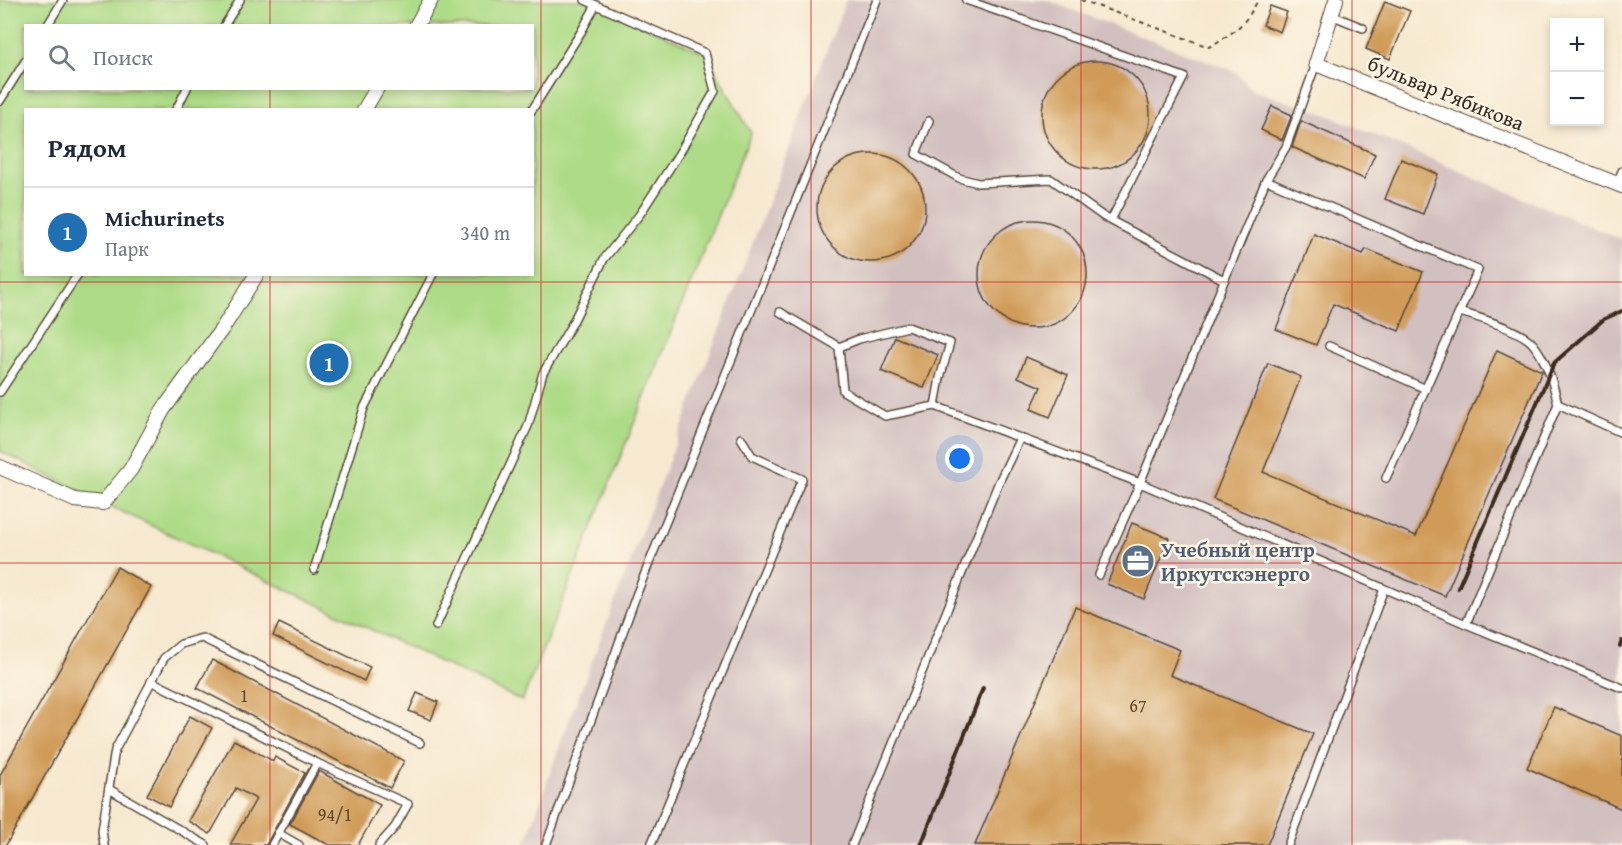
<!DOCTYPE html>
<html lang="ru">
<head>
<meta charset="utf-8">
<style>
	:root { --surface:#fff; --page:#f6f6f7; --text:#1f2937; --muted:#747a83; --line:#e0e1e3; --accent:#1f6fb2 }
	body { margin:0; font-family:"Gentium Book Plus",serif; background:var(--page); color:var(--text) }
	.controls { position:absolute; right:18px; top:18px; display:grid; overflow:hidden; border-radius:0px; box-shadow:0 3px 9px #0003 }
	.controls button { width:54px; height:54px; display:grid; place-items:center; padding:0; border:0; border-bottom:2px solid var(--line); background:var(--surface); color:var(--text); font:30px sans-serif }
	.you { position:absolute; left:960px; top:459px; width:21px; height:21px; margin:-15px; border:4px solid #fff; border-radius:50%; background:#1a73e8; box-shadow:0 0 0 9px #1a73e833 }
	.badge { display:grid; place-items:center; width:39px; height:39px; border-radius:50%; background:var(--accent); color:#fff; font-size:20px; font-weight:700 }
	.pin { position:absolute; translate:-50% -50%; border:3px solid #fff; box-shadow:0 2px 6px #0006 }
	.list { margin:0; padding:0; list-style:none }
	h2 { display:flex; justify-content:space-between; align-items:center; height:78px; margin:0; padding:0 24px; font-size:26px }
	h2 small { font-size:20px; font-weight:400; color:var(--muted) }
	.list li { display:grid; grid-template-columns:39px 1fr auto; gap:18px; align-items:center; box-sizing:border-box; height:90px; padding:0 24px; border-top:2px solid var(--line) }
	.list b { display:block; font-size:22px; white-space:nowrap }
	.list p { margin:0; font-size:20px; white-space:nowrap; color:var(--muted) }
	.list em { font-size:20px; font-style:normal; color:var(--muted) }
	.icon { flex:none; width:33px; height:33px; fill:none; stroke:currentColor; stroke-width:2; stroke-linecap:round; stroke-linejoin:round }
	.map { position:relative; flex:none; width:1622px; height:845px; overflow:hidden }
	.search { position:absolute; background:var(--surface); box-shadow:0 3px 9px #0003; left:24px; top:24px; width:510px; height:66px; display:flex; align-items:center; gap:15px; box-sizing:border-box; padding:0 21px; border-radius:0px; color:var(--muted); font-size:22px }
	.panel { position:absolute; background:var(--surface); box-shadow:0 3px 9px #0003; left:24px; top:108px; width:510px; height:168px; border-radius:0px }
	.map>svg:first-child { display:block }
</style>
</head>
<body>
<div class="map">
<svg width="1622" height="845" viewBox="0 0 1622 845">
	<rect width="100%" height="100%" fill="#fcf5e5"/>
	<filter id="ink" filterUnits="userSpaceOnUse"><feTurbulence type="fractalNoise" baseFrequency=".0167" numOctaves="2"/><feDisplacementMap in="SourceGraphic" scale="12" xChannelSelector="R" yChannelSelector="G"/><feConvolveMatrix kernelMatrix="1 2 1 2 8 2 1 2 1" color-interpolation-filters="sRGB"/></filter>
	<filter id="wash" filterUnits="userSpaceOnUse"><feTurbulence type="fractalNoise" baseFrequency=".008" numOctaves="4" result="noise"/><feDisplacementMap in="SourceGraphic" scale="24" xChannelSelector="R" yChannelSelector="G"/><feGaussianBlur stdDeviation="1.35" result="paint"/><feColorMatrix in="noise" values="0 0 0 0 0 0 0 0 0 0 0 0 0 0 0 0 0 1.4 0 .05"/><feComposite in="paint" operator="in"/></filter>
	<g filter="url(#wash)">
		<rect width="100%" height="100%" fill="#f7e9d1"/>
		<polygon fill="#d2bfc0" points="846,0 1046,0 1236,72 1252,90 1325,114 1622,240 1622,845 525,845 564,734"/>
		<path fill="#aedb87" stroke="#748252" stroke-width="1.5" fill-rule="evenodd" d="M0,0H585L705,53L751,133L522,701L112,507L0,451ZM26,26H532V88H26ZM26,110H532V274H26Z"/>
		<g id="blocks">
			<g fill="#d09b58">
				<polygon points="1385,1 1410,11 1390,59 1366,49"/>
				<polygon points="1270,6 1287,12 1280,32 1263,25"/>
				<circle cx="1096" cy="115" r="54"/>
				<polygon points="1272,106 1292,115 1282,140 1261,130"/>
				<polygon points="1301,121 1375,154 1364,179 1292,147"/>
				<circle cx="871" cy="208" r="54"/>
				<polygon points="1401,159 1438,174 1423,214 1385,199"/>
				<circle cx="1033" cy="274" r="54"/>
				<polygon points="1314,234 1363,254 1366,249 1423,272 1399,331 1333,304 1316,345 1276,329"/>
				<polygon points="895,337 938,355 924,388 881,371"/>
				<polygon points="1497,350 1542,371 1445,596 1213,499 1268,363 1301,377 1263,472 1416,536"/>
				<polygon points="1026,357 1068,375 1050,417 1031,409 1041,387 1018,377"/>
				<polygon points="1132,523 1169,538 1144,599 1107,584"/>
				<polygon points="117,567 151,587 6,845 0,845 0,775"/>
				<polygon points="1075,607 1180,650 1170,675 1313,734 1267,845 975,845"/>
				<polygon points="279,623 370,667 364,681 273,636"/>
				<polygon points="212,660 404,761 390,788 197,688"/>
				<polygon points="417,693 438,702 431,720 409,711"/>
				<polygon points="1554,707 1622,736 1622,809 1527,768"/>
				<polygon points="190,716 212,728 169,807 147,795"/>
				<polygon points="234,740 273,761 275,757 305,773 266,845 230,845 256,799 236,788 210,834 188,821"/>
				<polygon points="319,771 380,805 358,845 329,845 290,824"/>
			</g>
		</g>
	</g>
	<g filter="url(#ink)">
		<use href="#blocks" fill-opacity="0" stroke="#574739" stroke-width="1.5"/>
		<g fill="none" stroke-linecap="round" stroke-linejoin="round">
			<defs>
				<g id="service">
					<polyline points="966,0 1184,77 1111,220"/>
					<polyline points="1331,15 1363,28"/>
					<polyline points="47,26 63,0"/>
					<polyline points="224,26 240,0"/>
					<polyline points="0,101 26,60"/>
					<polyline points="176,110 187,88"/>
					<polyline points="532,110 581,32 596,5 585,0"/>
					<polyline points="929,121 916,154 959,178 978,183 1051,179 1104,217 1224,280"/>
					<polyline points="1266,180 1478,270 1386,478"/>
					<polyline points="1617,184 1622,171"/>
					<polyline points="780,312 839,347 859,339 908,327 950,343 940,378 935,406"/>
					<path d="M1460,312C1477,317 1522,330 1533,344C1547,361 1553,383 1558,404"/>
					<polyline points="1329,346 1426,389"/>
					<polyline points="839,347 843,391 885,416 935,406 1140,483 1466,624 1622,688"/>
					<polyline points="0,392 78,274"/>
					<polyline points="314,570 364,408 433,274"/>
					<polyline points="1099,575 1140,483 1266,180 1286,147 1316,64"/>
					<polyline points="1466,624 1558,404 1622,433"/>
					<polyline points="436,626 528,426 543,373 572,324 604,259 640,214 680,152 715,91 705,53 596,5"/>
					<polyline points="151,681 317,763"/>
					<polyline points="109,789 206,845"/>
					<polyline points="278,833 299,845"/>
					<polyline points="104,845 102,830 115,750 164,658 181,644 202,638 420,743"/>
					<polyline points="272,845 317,763 408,804 395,827 379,845"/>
					<polyline points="546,845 637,593 877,0"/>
					<polyline points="651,845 802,479 752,456 741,438"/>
					<polyline points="852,845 998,484 1020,438"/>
					<polyline points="1288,845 1384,589"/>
				</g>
				<g id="minor">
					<polyline points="1336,0 1316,64 1622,186"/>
					<polyline points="416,26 431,0"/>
					<polyline points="364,110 377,88"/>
					<polyline points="0,467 75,500 103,503 131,469 163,410 224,326 257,274"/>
				</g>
			</defs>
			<use href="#service" stroke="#574739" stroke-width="10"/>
			<use href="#minor" stroke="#574739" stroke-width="16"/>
			<path stroke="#574739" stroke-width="2" stroke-dasharray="4.5 4.5" stroke-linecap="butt" d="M1081,0L1209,47C1234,32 1244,27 1258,0"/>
			<use href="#service" stroke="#fff" stroke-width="7"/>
			<use href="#minor" stroke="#fff" stroke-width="14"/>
			<g stroke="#3b2a1e" stroke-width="4">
				<polyline points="1458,588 1554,363 1604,319 1622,311"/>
				<polyline points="1620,646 1622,641"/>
				<polyline points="921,845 983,688"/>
			</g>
		</g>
	</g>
	<path fill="none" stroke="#d62828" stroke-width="1.5" stroke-opacity="0.55" d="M270,0V26M541,0V845M811,0V845M1081,0V845M1352,0V845M270,88V110M270,274V845M0,282H1622M0,563H1622"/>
	<defs>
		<symbol id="office-disc" viewBox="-11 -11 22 22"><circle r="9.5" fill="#5c6f8a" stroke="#fcf5e5"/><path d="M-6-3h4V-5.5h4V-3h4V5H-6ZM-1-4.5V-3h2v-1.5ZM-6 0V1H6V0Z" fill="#fff"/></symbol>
	</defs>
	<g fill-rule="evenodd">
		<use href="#office-disc" x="1119" y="542" width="38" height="38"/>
	</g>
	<g text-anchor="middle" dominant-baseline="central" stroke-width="5" stroke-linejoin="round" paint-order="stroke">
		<g font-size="18" fill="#60462c">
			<text x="244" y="695">1</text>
			<text x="1138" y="705">67</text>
			<text x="335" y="814">94/1</text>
		</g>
		<g font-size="21" fill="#3b2a1e" stroke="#fcf5e5">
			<text transform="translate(1446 93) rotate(22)">бульвар Рябикова</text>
		</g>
		<g font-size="21" font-weight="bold" fill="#4e5e75" stroke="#fcf5e5" text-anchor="start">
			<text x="1161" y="549">Учебный центр<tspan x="1161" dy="24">Иркутскэнерго</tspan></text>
		</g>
	</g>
</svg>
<div class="controls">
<button>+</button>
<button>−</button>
</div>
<div class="you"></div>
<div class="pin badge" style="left:329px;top:363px">1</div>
<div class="search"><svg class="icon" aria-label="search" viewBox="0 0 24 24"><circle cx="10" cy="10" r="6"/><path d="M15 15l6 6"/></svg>Поиск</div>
<section class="panel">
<h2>Рядом<small></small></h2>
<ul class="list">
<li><span class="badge">1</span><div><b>Michurinets</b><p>Парк</p></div><em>340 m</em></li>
</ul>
</section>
</div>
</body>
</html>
